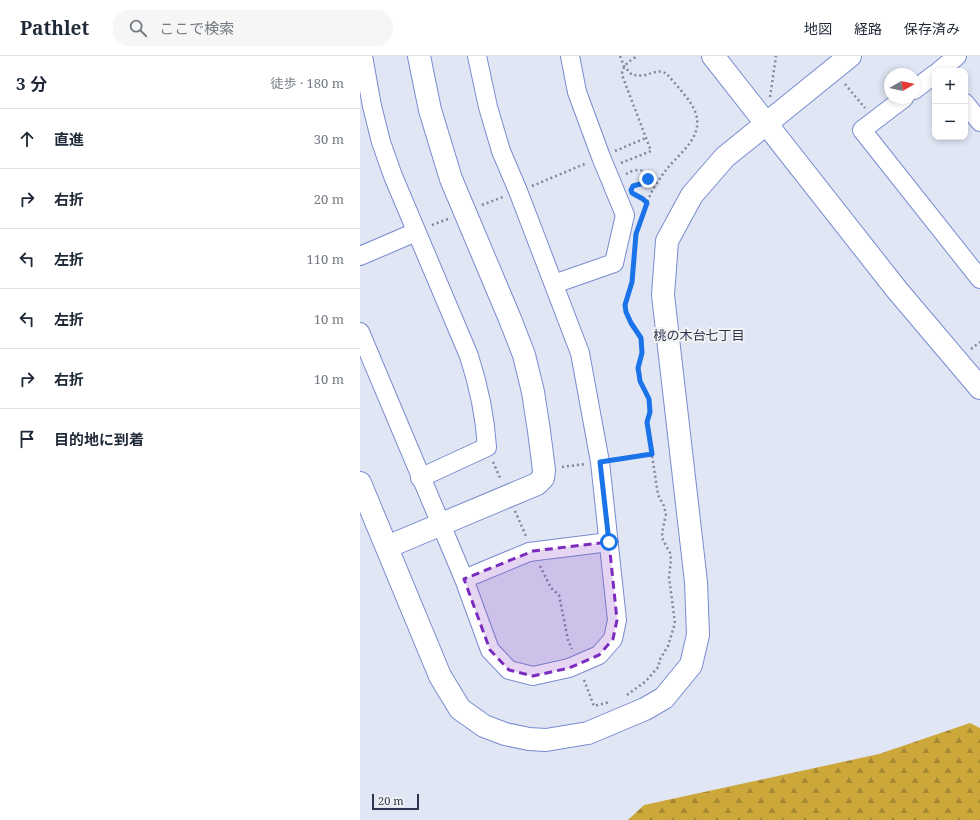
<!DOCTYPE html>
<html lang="ja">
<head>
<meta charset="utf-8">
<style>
	:root { --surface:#fff; --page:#f6f6f7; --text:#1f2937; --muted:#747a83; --line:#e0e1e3 }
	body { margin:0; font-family:"Noto Serif","Noto Sans JP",serif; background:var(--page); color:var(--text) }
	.controls { position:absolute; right:12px; top:12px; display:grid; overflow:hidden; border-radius:8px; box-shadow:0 2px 6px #0003 }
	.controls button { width:36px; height:36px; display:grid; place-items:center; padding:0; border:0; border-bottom:1px solid var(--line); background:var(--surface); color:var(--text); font:20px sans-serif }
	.compass { position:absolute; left:524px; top:12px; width:36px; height:36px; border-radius:50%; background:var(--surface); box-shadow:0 2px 6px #0003; rotate:81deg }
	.scale { position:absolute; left:12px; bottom:10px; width:47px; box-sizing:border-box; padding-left:4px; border:2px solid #2b3450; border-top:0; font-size:11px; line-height:14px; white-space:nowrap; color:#2b3450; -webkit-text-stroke:3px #f3f3f3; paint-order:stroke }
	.stop { position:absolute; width:12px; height:12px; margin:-9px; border:3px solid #1a73e8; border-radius:50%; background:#fff }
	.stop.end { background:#1a73e8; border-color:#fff; box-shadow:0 1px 4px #0008 }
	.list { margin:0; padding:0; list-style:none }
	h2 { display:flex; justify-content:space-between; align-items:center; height:52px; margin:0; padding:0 16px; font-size:17px }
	h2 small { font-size:13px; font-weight:400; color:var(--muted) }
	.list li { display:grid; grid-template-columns:26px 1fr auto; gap:12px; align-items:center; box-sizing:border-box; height:60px; padding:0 16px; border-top:1px solid var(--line) }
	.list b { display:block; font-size:15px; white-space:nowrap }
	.list em { font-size:13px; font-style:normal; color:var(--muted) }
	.icon { flex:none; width:22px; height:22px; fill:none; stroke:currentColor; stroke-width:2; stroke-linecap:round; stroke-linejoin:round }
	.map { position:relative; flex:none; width:620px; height:764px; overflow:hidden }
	header { display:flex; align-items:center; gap:24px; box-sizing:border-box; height:56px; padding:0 20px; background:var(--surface); border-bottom:1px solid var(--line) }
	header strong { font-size:19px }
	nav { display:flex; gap:22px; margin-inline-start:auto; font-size:14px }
	.search { width:280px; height:36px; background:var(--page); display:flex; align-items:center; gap:10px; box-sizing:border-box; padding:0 14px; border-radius:16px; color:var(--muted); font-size:15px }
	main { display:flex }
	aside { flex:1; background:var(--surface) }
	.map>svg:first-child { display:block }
</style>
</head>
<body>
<header>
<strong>Pathlet</strong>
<div class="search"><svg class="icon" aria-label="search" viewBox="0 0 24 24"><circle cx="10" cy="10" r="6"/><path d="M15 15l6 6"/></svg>ここで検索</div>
<nav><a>地図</a><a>経路</a><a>保存済み</a></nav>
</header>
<main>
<aside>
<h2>3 分<small>徒歩 · 180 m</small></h2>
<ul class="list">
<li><svg class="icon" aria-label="ahead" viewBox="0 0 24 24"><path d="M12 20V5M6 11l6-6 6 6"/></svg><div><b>直進</b></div><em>30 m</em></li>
<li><svg class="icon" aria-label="right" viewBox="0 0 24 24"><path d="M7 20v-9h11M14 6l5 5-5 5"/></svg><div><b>右折</b></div><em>20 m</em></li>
<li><svg class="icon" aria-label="left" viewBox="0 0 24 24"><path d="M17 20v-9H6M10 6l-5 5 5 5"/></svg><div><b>左折</b></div><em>110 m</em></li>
<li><svg class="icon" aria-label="left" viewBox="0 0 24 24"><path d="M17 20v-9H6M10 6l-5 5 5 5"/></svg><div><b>左折</b></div><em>10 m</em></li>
<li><svg class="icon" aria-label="right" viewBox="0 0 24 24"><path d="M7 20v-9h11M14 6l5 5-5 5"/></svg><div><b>右折</b></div><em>10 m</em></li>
<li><svg class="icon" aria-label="arrive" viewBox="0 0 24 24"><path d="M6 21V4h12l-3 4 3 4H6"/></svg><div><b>目的地に到着</b></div></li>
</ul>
</aside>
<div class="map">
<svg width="620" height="764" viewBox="0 0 620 764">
	<defs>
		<pattern id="forest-firs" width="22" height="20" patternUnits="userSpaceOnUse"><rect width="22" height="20" fill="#cca739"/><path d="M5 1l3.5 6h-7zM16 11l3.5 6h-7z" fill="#a68932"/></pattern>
	</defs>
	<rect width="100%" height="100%" fill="#e1e6f5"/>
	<polygon fill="url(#forest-firs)" points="610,667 620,672 620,764 268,764 284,749 519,698"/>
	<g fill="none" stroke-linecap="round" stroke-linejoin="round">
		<defs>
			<g id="minor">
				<path d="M3,0L12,50L21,86L33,120L109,300C119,331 125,359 127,391L60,422"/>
				<polyline points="579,15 597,0"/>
				<polyline points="554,34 575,18"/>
				<polyline points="544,42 502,74 620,223"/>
				<polyline points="605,47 620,66"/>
				<polyline points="0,200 56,176"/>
				<polyline points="194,228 254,207 265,159 241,101 217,36 210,0"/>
				<polyline points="0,276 104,523 130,594 149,614 173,620 209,612 239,599 253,583 257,564 240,406 220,297 158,135 141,95 128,51 117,0"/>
				<polyline points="104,523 169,496 249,486"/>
			</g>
			<g id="tertiary">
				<polyline points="353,0 537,234 620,332"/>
				<polyline points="0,427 80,620 100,653 124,670 145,678 169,683 186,684 228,677 285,653 304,642 331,609 338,579 336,526 303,239 307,185 332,139 365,101 490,0"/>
				<polyline points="27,491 177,428 183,422 184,414 179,375 173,336 164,299 150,263 91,123 70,54 59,0"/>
			</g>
		</defs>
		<use href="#minor" stroke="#778cce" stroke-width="20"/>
		<use href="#tertiary" stroke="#778cce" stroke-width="24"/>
		<g stroke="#80879d" stroke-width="2.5" stroke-dasharray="2 3" stroke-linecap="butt">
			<path d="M260,0L264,10L272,19C277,19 281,20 285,19C294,17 299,13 307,18C316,29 332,45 336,58C342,78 326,92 314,105C307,112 302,119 297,127C290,137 286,149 282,161"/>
			<polyline points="485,28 505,52"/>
			<polyline points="410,41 416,0"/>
			<polyline points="255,95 286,82"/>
			<path d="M261,107L291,95L262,19C262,9 270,5 277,0"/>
			<path d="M266,118C274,113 287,111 288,123L284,127L273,130L271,133"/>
			<polyline points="172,130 227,107"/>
			<polyline points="275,138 287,147"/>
			<polyline points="122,149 143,141"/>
			<polyline points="72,169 88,163"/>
			<polyline points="611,293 620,286"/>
			<polyline points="256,404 292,398"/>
			<polyline points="133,406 141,424"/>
			<polyline points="202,411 225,408"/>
			<polyline points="155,455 166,480"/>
			<polyline points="180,510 191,532 199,539 208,584 212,593"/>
			<polyline points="224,624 234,650 250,646"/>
			<path d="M267,639L286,625L299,610V605L308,590L315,567L309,521L311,504L310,497L303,484L302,477L306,458L304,450L298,439L287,366C288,358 291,351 288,342C285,333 279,327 279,317C278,305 284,296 281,284C278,272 267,264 266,251C265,242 270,233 272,225C273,218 272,212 273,206"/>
		</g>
		<use href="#minor" stroke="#fff" stroke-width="18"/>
		<use href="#tertiary" stroke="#fff" stroke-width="22"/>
	</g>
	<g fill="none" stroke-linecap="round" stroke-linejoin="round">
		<polyline stroke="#1a73e8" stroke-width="5" points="249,486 240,406 292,398 287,366 290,356 289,343 280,325 279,318 278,312 282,297 281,282 271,267 266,256 265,249 272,226 276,178 287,147 283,143 272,137 271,134 273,130 284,127 288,123"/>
	</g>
	<path fill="#7b2cbf" fill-opacity="0.2" stroke="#7b2cbf" stroke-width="3" stroke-dasharray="8 5" stroke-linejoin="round" d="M249,486L257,564L253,583L239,599L209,612L173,620L149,614L130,594L104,523L173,495Z"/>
	<g text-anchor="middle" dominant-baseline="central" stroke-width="4" stroke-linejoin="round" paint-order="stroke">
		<g font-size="13" fill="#2b3450" stroke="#f3f3f3">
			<text x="339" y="279">桃の木台七丁目</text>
		</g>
	</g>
</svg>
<div class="controls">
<button>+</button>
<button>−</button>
</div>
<svg class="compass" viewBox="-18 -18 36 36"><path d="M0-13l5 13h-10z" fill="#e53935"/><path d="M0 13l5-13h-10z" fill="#747a83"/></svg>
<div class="scale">20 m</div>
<div class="stop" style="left:249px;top:486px"></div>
<div class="stop end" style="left:288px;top:123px"></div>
</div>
</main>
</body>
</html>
